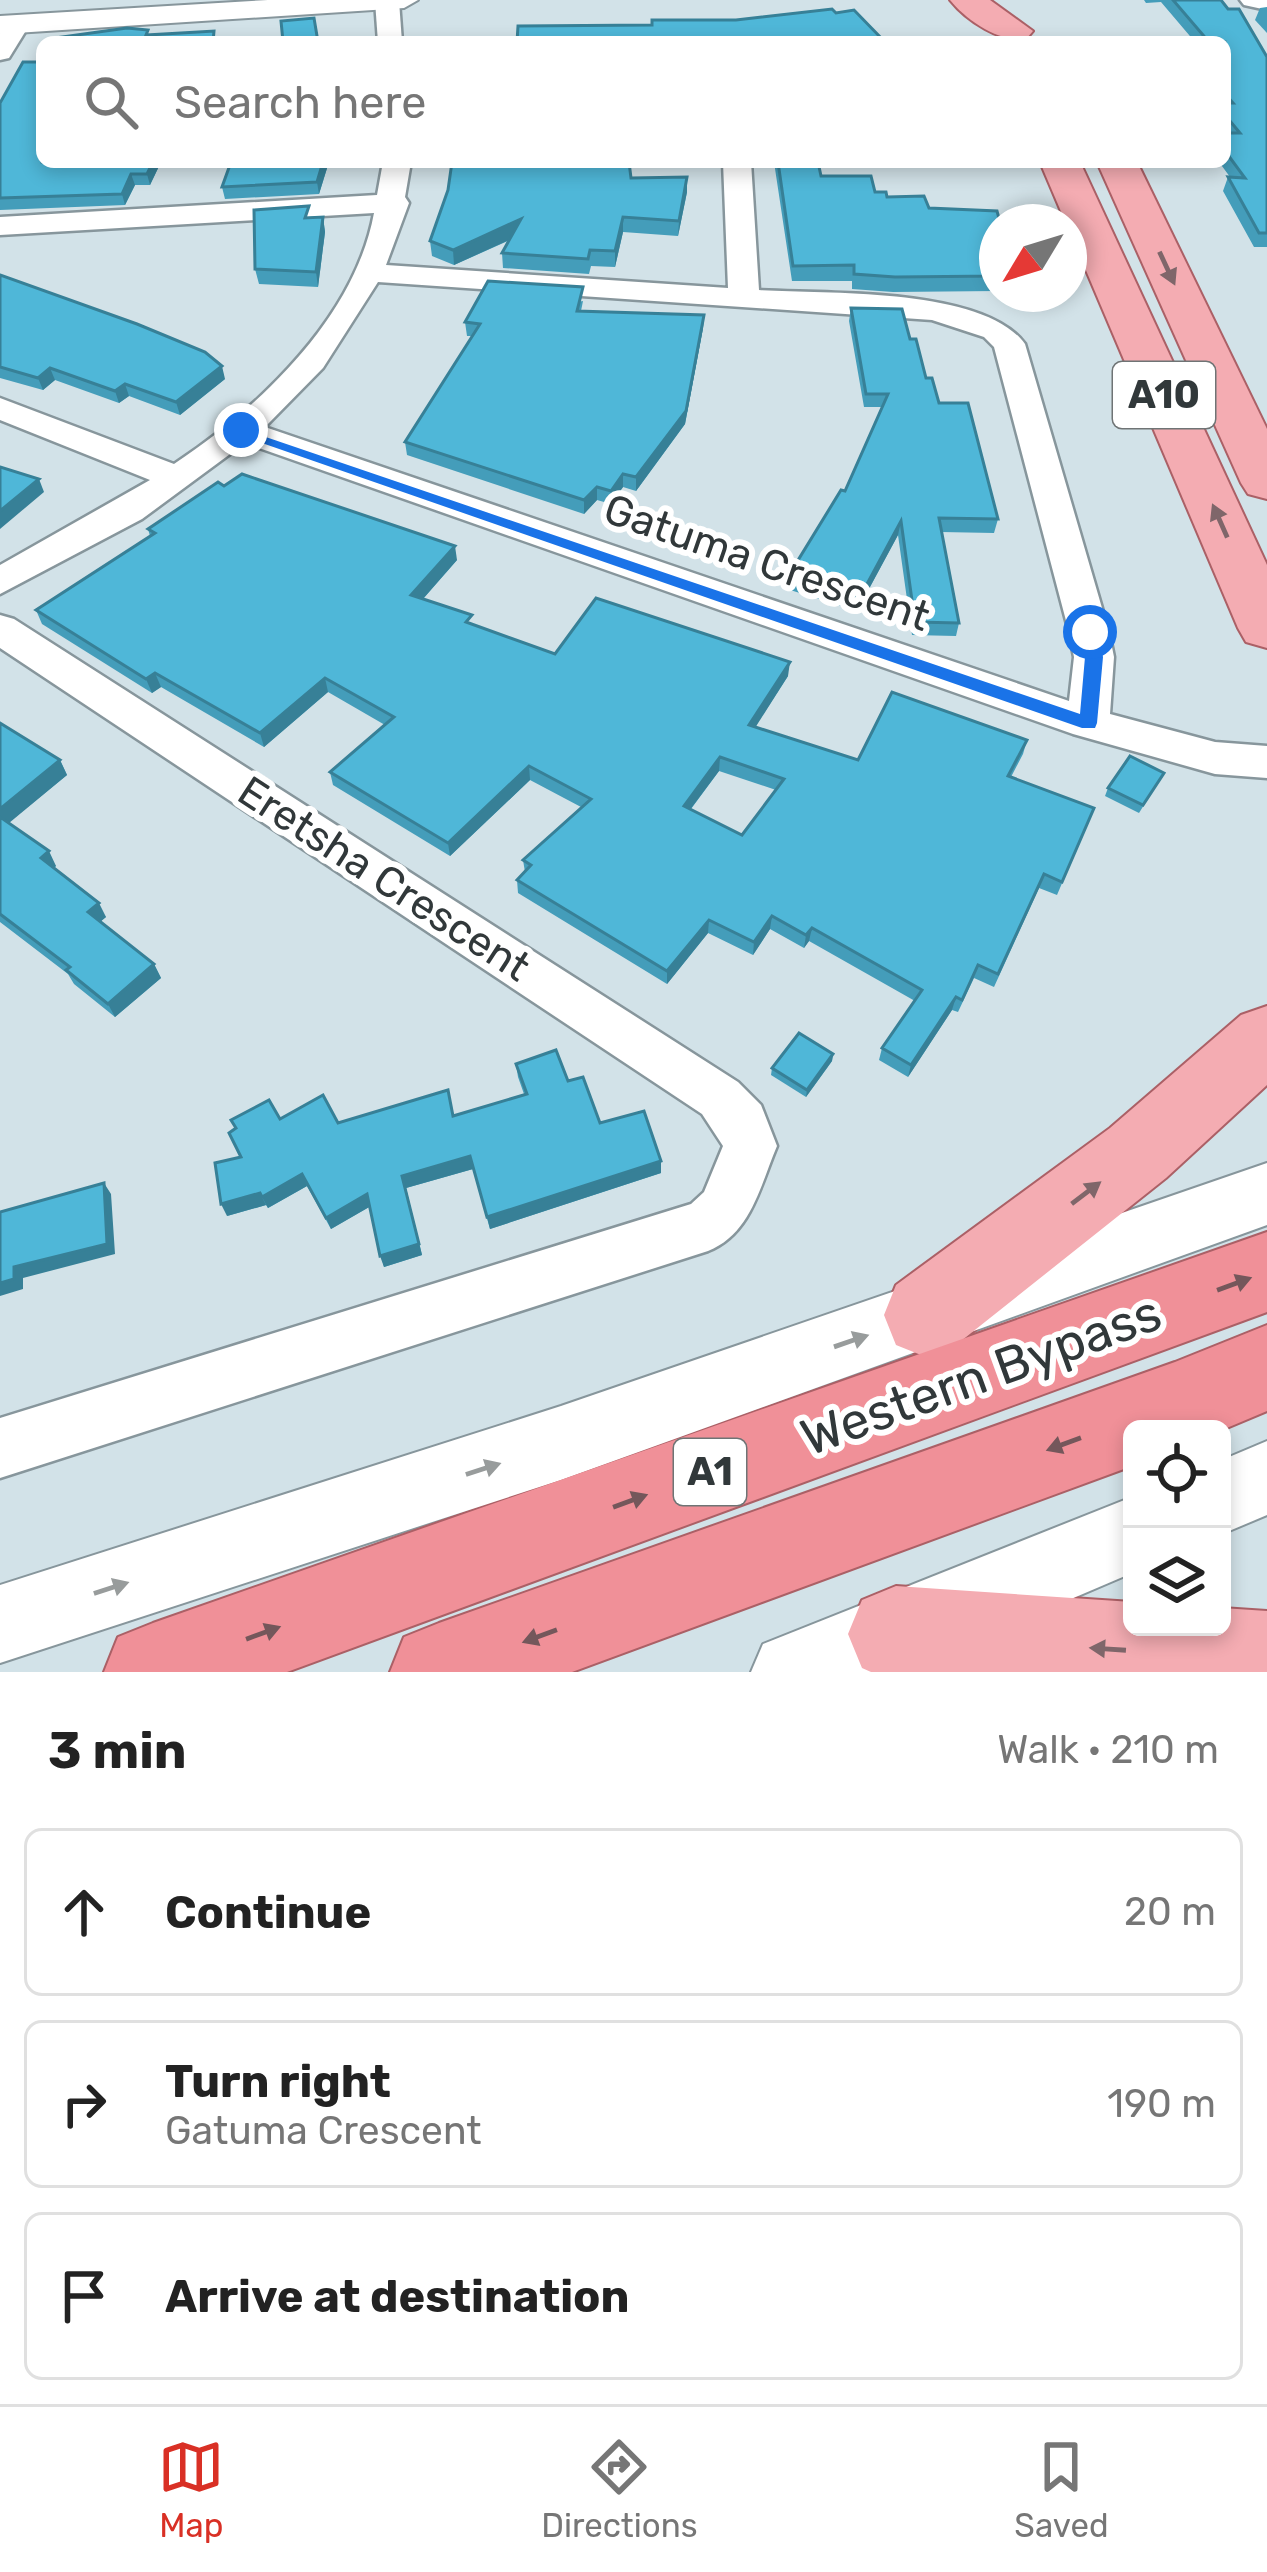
<!DOCTYPE html>
<html lang="en">
<head>
<meta charset="utf-8">
<style>
	:root { --surface:#fff; --page:#f2f2f2; --text:#222; --muted:#767676; --line:#e0e0e0; --accent:#d93025 }
	body { margin:0; font-family:Rubik,sans-serif; background:var(--page); color:var(--text) }
	.controls { position:absolute; right:36px; bottom:36px; display:grid; overflow:hidden; border-radius:18px; box-shadow:0 6px 18px #0003 }
	.controls button { width:108px; height:108px; display:grid; place-items:center; padding:0; border:0; border-bottom:3px solid var(--line); background:var(--surface); color:var(--text); font:60px sans-serif }
	.compass { position:absolute; left:979px; top:204px; width:108px; height:108px; border-radius:50%; background:var(--surface); box-shadow:0 6px 18px #0003; rotate:232deg }
	.stop { position:absolute; width:36px; height:36px; margin:-27px; border:9px solid #1a73e8; border-radius:50%; background:#fff }
	.stop.end { background:#1a73e8; border-color:#fff; box-shadow:0 3px 12px #0008 }
	.list { margin:0; padding:0; list-style:none }
	h2 { display:flex; justify-content:space-between; align-items:center; height:156px; margin:0; padding:0 48px; font-size:51px }
	h2 small { font-size:39px; font-weight:400; color:var(--muted) }
	.list li { display:grid; grid-template-columns:78px 1fr auto; gap:36px; align-items:center; box-sizing:border-box; height:168px; margin:0 24px 24px; padding:0 24px; border:3px solid var(--line); border-radius:18px }
	.list b { display:block; font-size:45px; white-space:nowrap }
	.list p { margin:0; font-size:39px; white-space:nowrap; color:var(--muted) }
	.list em { font-size:39px; font-style:normal; color:var(--muted) }
	.icon { flex:none; width:66px; height:66px; fill:none; stroke:currentColor; stroke-width:2; stroke-linecap:round; stroke-linejoin:round }
	.map { position:relative; flex:none; width:1267px; height:1672px; overflow:hidden }
	.search { position:absolute; background:var(--surface); box-shadow:0 6px 18px #0003; left:36px; right:36px; top:36px; height:132px; display:flex; align-items:center; gap:30px; box-sizing:border-box; padding:0 42px; border-radius:18px; color:var(--muted); font-size:45px }
	.sheet { height:732px; background:var(--surface) }
	nav { display:flex; justify-content:space-around; align-items:center; box-sizing:border-box; height:168px; border-top:3px solid var(--line); background:var(--surface); font-size:33px; color:var(--muted) }
	nav a { display:grid; justify-items:center; gap:6px }
	nav .on { color:var(--accent) }
	.map>svg:first-child { display:block }
</style>
</head>
<body>
<div class="map">
<svg width="1267" height="1672" viewBox="0 0 1267 1672">
	<rect width="100%" height="100%" fill="#d2e2e8"/>
	<g fill="none" stroke-linecap="round" stroke-linejoin="round">
		<defs>
			<g id="minor">
				<polygon points="1240,0 1267,0 1267,10 1244,5"/>
				<polygon points="375,1 399,1 402,42 378,42"/>
				<polygon points="18,17 30,24 9,58 0,60 0,34 10,19"/>
				<path d="M383,162H411L405,197L409,203L386,265L728,288L723,162H751L759,290C826,294 984,287 1025,344L1109,632L1114,657L1110,714L1215,742L1267,746V778L1215,774L1073,734L245,443L142,519L0,594V565L150,480L0,420V398L174,464C259,408 355,317 374,213L0,235V217L377,195ZM378,282L932,320L984,337L994,347L1069,632L1074,657L1069,701L265,427L323,368Z"/>
				<path d="M0,615L14,619L738,1082L761,1105L777,1146C760,1186 751,1234 708,1251L0,1478V1418L691,1204L704,1192L723,1146L702,1114L0,648Z"/>
			</g>
			<g id="tertiary">
				<polygon points="268,0 418,0 404,8 0,34 0,16"/>
				<polygon points="1267,1163 1267,1225 561,1480 0,1663 0,1585 561,1406"/>
				<polygon points="1267,1441 1267,1515 1222,1534 1222,1460"/>
				<polygon points="1132,1497 1132,1573 900,1672 751,1672 763,1644"/>
			</g>
			<g id="primary">
				<path d="M950,0H990L1033,31L1027,38C1002,45 966,20 950,0Z"/>
				<polygon points="1040,162 1080,162 1267,565 1267,648 1246,642 1238,628"/>
				<polygon points="1097,162 1137,162 1267,429 1267,499 1248,494 1241,483"/>
				<polygon points="1267,1006 1267,1085 1166,1178 956,1345 926,1357 896,1345 884,1315 896,1285 1110,1128 1241,1015"/>
				<polygon points="896,1586 1132,1602 1132,1627 1222,1627 1222,1608 1267,1611 1267,1672 871,1672 862,1668 848,1634 862,1600"/>
			</g>
			<g id="trunk">
				<polygon points="1267,1232 1267,1312 287,1672 104,1672 118,1637 153,1623"/>
				<polygon points="1267,1325 1267,1411 1222,1430 1132,1429 1132,1466 572,1672 390,1672 404,1637 439,1623 1175,1362"/>
			</g>
		</defs>
		<use href="#minor" stroke="#87969c" stroke-width="5"/>
		<use href="#tertiary" stroke="#87969c" stroke-width="4"/>
		<use href="#primary" stroke="#ab6066" stroke-width="4"/>
		<use href="#trunk" stroke="#ab6066" stroke-width="4"/>
		<use href="#minor" fill="#fff" fill-rule="evenodd"/>
		<use href="#tertiary" fill="#fff" fill-rule="evenodd"/>
		<use href="#primary" fill="#f4acb2" fill-rule="evenodd"/>
		<use href="#trunk" fill="#f09098" fill-rule="evenodd"/>
	</g>
	<g fill="#449dba" fill-rule="evenodd">
		<polygon points="1144,0 1221,0 1267,57 1267,247 1254,247 1223,191 1228,177 1230,177 1219,162 1225,162 1225,42 1195,42 1161,2 1146,3"/>
		<polygon points="1267,7 1267,33 1255,20 1260,8"/>
		<polygon points="0,103 42,162 161,162 150,185 135,185 125,205 0,210"/>
		<polygon points="231,162 347,162 346,164 328,165 319,194 225,199 222,187"/>
		<polygon points="774,162 818,162 821,176 929,208 997,222 997,291 893,292 852,289 852,281 792,281"/>
		<polygon points="631,178 687,192 678,236 623,232 615,267 591,266 589,274 503,268 502,253 510,240 454,265 432,256 430,241 448,190"/>
		<polygon points="323,217 325,232 318,287 259,284 255,269 311,218"/>
		<polygon points="0,275 225,379 180,415 129,396 119,403 55,380 43,390 0,378"/>
		<polygon points="583,301 581,311 704,315 703,328 685,424 636,491 623,487 611,504 597,500 584,514 407,455 405,442 472,336 467,336 465,322"/>
		<polygon points="851,308 910,339 926,378 998,519 994,533 941,532 959,623 956,636 912,635 898,535 857,611 787,589 789,575 845,491 882,407 864,407 849,321"/>
		<path d="M224,486L457,560L423,599L474,625L555,654L788,676L755,727L858,760L1027,740L1023,754L1011,777L1094,808L1057,895L1039,888L994,987L974,978L958,1012L952,1010L908,1077L879,1060L882,1048L915,1001L809,941L804,948L770,929L753,955L708,933L667,984L518,893L517,880L525,872L523,860L581,807L530,780L450,856L333,785L330,772L385,725L328,692L264,747L161,687L152,693L42,624L36,610L150,536L148,529ZM719,771L776,790L742,835L691,809Z"/>
		<polygon points="0,723 60,760 67,775 8,823 56,866 54,868 106,917 100,922 154,964 161,978 115,1017 74,984 68,974 0,922"/>
		<polygon points="1164,773 1139,813 1105,796 1108,788"/>
		<polygon points="833,1054 832,1061 806,1097 771,1075 772,1068"/>
		<polygon points="516,1064 568,1081 600,1123 661,1173 490,1229 473,1169 406,1188 422,1255 384,1267 369,1207 331,1229 307,1186 268,1208 266,1205 227,1216 280,1119 338,1123 453,1116 524,1094 518,1077"/>
	</g>
	<g fill="#378097">
		<polygon points="153,162 161,162 150,185 147,174"/>
		<polygon points="323,162 327,162 328,165 319,194 317,182"/>
		<polygon points="131,174 135,185 125,205 122,194"/>
		<polygon points="687,177 687,192 678,236 679,221"/>
		<polygon points="323,217 325,232 318,287 316,272"/>
		<polygon points="623,217 623,232 615,267 615,251"/>
		<polygon points="521,219 522,234 454,265 453,250"/>
		<polygon points="704,315 703,328 685,424 636,491 636,477"/>
		<polygon points="222,366 225,379 180,415 176,402"/>
		<polygon points="50,368 55,380 43,390 38,378"/>
		<polygon points="125,384 129,396 119,403 115,391"/>
		<polygon points="623,474 623,487 611,504 611,491"/>
		<polygon points="39,479 44,492 0,529 0,511"/>
		<polygon points="597,487 597,500 584,514 584,500"/>
		<polygon points="901,521 898,535 857,611 860,597"/>
		<polygon points="455,546 457,560 414,609 411,595"/>
		<polygon points="790,662 788,676 748,739 749,725"/>
		<polygon points="155,673 161,687 152,693 146,679"/>
		<polygon points="325,678 328,692 264,747 260,733"/>
		<polygon points="720,757 719,771 683,819 684,806"/>
		<polygon points="60,760 67,775 3,828 0,823 0,809"/>
		<polygon points="529,766 530,780 450,856 448,843"/>
		<polygon points="49,851 56,866 48,872 41,858"/>
		<polygon points="99,903 106,917 95,926 88,912"/>
		<polygon points="772,916 770,929 753,955 754,942"/>
		<polygon points="709,920 708,933 667,984 667,971"/>
		<polygon points="812,928 809,941 804,948 806,935"/>
		<polygon points="154,964 161,978 115,1017 108,1004"/>
		<polygon points="956,997 952,1010 908,1077 911,1065"/>
		<polygon points="833,1054 832,1061 806,1097 807,1090"/>
		<polygon points="470,1156 473,1169 406,1188 422,1255 384,1267 380,1256 402,1176"/>
		<polygon points="661,1161 661,1173 490,1229 487,1217"/>
		<polygon points="302,1174 307,1186 268,1208 262,1197"/>
		<polygon points="104,1183 111,1194 115,1254 23,1278 23,1289 0,1296 0,1283 14,1267"/>
		<polygon points="260,1193 266,1205 227,1216 221,1204"/>
		<polygon points="367,1194 371,1206 331,1229 326,1218"/>
	</g>
	<g fill="#4fb7d8" stroke="#378097" stroke-width="3" fill-rule="evenodd">
		<polygon points="1173,0 1221,0 1228,9 1239,9 1267,57 1267,233 1259,233 1228,177 1245,178 1225,151 1225,133 1240,133 1225,115 1225,110 1228,109 1225,103 1233,103 1225,94 1225,42 1209,42"/>
		<polygon points="832,9 836,13 854,10 885,42 517,42 518,26 652,25 652,20 736,20"/>
		<polygon points="314,18 318,42 283,42 281,21"/>
		<polygon points="127,28 148,30 146,35 214,31 213,42 56,42 55,38"/>
		<polygon points="23,62 42,62 42,162 153,162 147,174 131,174 122,194 0,198 0,103"/>
		<polygon points="231,162 323,162 317,182 222,187"/>
		<polygon points="452,162 629,162 631,178 687,177 679,221 623,217 615,251 590,250 588,259 502,253 521,219 453,250 430,241 448,190"/>
		<polygon points="778,162 818,162 821,176 871,176 875,192 886,192 887,197 924,196 929,208 997,211 1000,222 997,222 997,276 895,277 854,274 854,265 793,266"/>
		<polygon points="309,206 305,218 323,217 316,272 255,269 254,210"/>
		<polygon points="0,275 137,324 205,352 222,366 176,402 125,384 115,391 50,368 38,378 0,367"/>
		<polygon points="488,281 583,287 577,311 704,315 686,411 636,477 623,474 611,491 597,487 584,500 405,442 480,324 465,322"/>
		<polygon points="851,308 902,309 910,339 916,339 926,378 932,378 939,403 968,403 998,519 939,518 959,623 915,622 901,521 860,597 789,575 841,490 845,491 888,394 866,394"/>
		<polygon points="0,467 39,479 0,511"/>
		<path d="M242,474L455,546L411,595L472,615L466,622L555,654L596,598L790,662L749,725L858,760L892,692L1027,740L1008,776L1094,808L1062,882L1044,874L998,974L978,965L962,1000L956,997L911,1065L882,1048L922,990L812,928L806,935L772,916L754,942L709,920L667,971L517,880L531,865L523,860L591,799L529,766L448,843L330,772L394,717L325,678L260,733L155,673L146,679L36,610L155,533L148,529L218,482L224,486ZM720,757L784,779L742,835L684,806Z"/>
		<polygon points="0,723 60,760 0,809"/>
		<polygon points="1130,756 1164,773 1143,805 1108,788"/>
		<polygon points="0,817 49,851 41,858 99,903 88,912 154,964 108,1004 66,970 70,967 0,914"/>
		<polygon points="799,1033 833,1054 807,1090 772,1068"/>
		<polygon points="556,1050 568,1081 583,1077 600,1123 644,1111 661,1161 487,1217 470,1156 402,1176 419,1244 380,1256 367,1194 326,1218 302,1174 262,1197 260,1193 221,1204 215,1163 241,1157 229,1133 236,1128 231,1120 269,1100 280,1119 323,1095 338,1123 448,1090 453,1116 527,1094 516,1064"/>
		<polygon points="104,1183 107,1244 14,1267 14,1279 0,1283 0,1212"/>
	</g>
	<defs><path id="oneway-solid" d="M-6-.8H1V-3.2L6.5 0L1 3.2V.8H-6Z" transform="scale(3)"/></defs>
	<g fill="#7f666a">
		<use href="#oneway-solid" transform="translate(1167 268) rotate(65)"/>
		<use href="#oneway-solid" transform="translate(1220 521) rotate(-114)"/>
		<use href="#oneway-solid" transform="translate(1086 1193) rotate(-37)"/>
		<use href="#oneway-solid" transform="translate(1108 1649) rotate(-176)"/>
	</g>
	<g fill="#74575b">
		<use href="#oneway-solid" transform="translate(1234 1284) rotate(-20)"/>
		<use href="#oneway-solid" transform="translate(1064 1444) rotate(160)"/>
		<use href="#oneway-solid" transform="translate(630 1501) rotate(-20)"/>
		<use href="#oneway-solid" transform="translate(263 1633) rotate(-20)"/>
		<use href="#oneway-solid" transform="translate(540 1636) rotate(160)"/>
	</g>
	<g fill="#989c9c">
		<use href="#oneway-solid" transform="translate(851 1341) rotate(-19)"/>
		<use href="#oneway-solid" transform="translate(483 1469) rotate(-18)"/>
		<use href="#oneway-solid" transform="translate(111 1588) rotate(-18)"/>
	</g>
	<polygon fill="#1a73e8" points="236,427 1080,714 1085,657 1081,632 1096,628 1103,657 1097,723 1095,728 1082,728 236,434"/>
	<g text-anchor="middle" dominant-baseline="central" stroke-width="12" stroke-linejoin="round" paint-order="stroke">
		<g fill="#fff" stroke="#6f7475" stroke-width="3">
			<rect x="1113" y="362" width="102" height="66" rx="9"/>
			<rect x="674" y="1439" width="72" height="66" rx="9"/>
		</g>
		<g font-size="39" font-weight="bold" fill="#31383a">
			<text x="1164" y="395">A10</text>
			<text x="710" y="1472">A1</text>
		</g>
		<g font-size="42" fill="#31383a" stroke="#fff">
			<text transform="translate(767 563) rotate(19)">Gatuma Crescent</text>
			<text transform="translate(384 879) rotate(33)">Eretsha Crescent</text>
		</g>
		<g font-size="51" fill="#31383a" stroke="#fff">
			<text transform="translate(981 1375) rotate(-20)">Western Bypass</text>
		</g>
	</g>
</svg>
<div class="controls">
<button><svg class="icon" aria-label="locate" viewBox="0 0 24 24"><circle cx="12" cy="12" r="6"/><path d="M12 2v4M12 18v4M2 12h4M18 12h4"/></svg></button>
<button><svg class="icon" aria-label="layers" viewBox="0 0 24 24"><path d="M12 4l9 5-9 5-9-5zM3 14l9 5 9-5"/></svg></button>
</div>
<svg class="compass" viewBox="-18 -18 36 36"><path d="M0-13l5 13h-10z" fill="#e53935"/><path d="M0 13l5-13h-10z" fill="#767676"/></svg>
<div class="stop" style="left:1090px;top:632px"></div>
<div class="stop end" style="left:241px;top:430px"></div>
<div class="search"><svg class="icon" aria-label="search" viewBox="0 0 24 24"><circle cx="10" cy="10" r="6"/><path d="M15 15l6 6"/></svg>Search here</div>
</div>
<section class="sheet">
<h2>3 min<small>Walk · 210 m</small></h2>
<ul class="list">
<li><svg class="icon" aria-label="ahead" viewBox="0 0 24 24"><path d="M12 20V5M6 11l6-6 6 6"/></svg><div><b>Continue</b></div><em>20 m</em></li>
<li><svg class="icon" aria-label="right" viewBox="0 0 24 24"><path d="M7 20v-9h11M14 6l5 5-5 5"/></svg><div><b>Turn right</b><p>Gatuma Crescent</p></div><em>190 m</em></li>
<li><svg class="icon" aria-label="arrive" viewBox="0 0 24 24"><path d="M6 21V4h12l-3 4 3 4H6"/></svg><div><b>Arrive at destination</b></div></li>
</ul>
</section>
<nav>
<a class="on"><svg class="icon" aria-label="map" viewBox="0 0 24 24"><path d="M3 6l6-2 6 2 6-2v14l-6 2-6-2-6 2zM9 4v14M15 6v14"/></svg>Map</a>
<a><svg class="icon" aria-label="directions" viewBox="0 0 24 24"><path d="M12 3l9 9-9 9-9-9zM9 14v-3h6M13 9l2 2-2 2"/></svg>Directions</a>
<a><svg class="icon" aria-label="saved" viewBox="0 0 24 24"><path d="M7 4h10v16l-5-4-5 4z"/></svg>Saved</a>
</nav>
</body>
</html>
